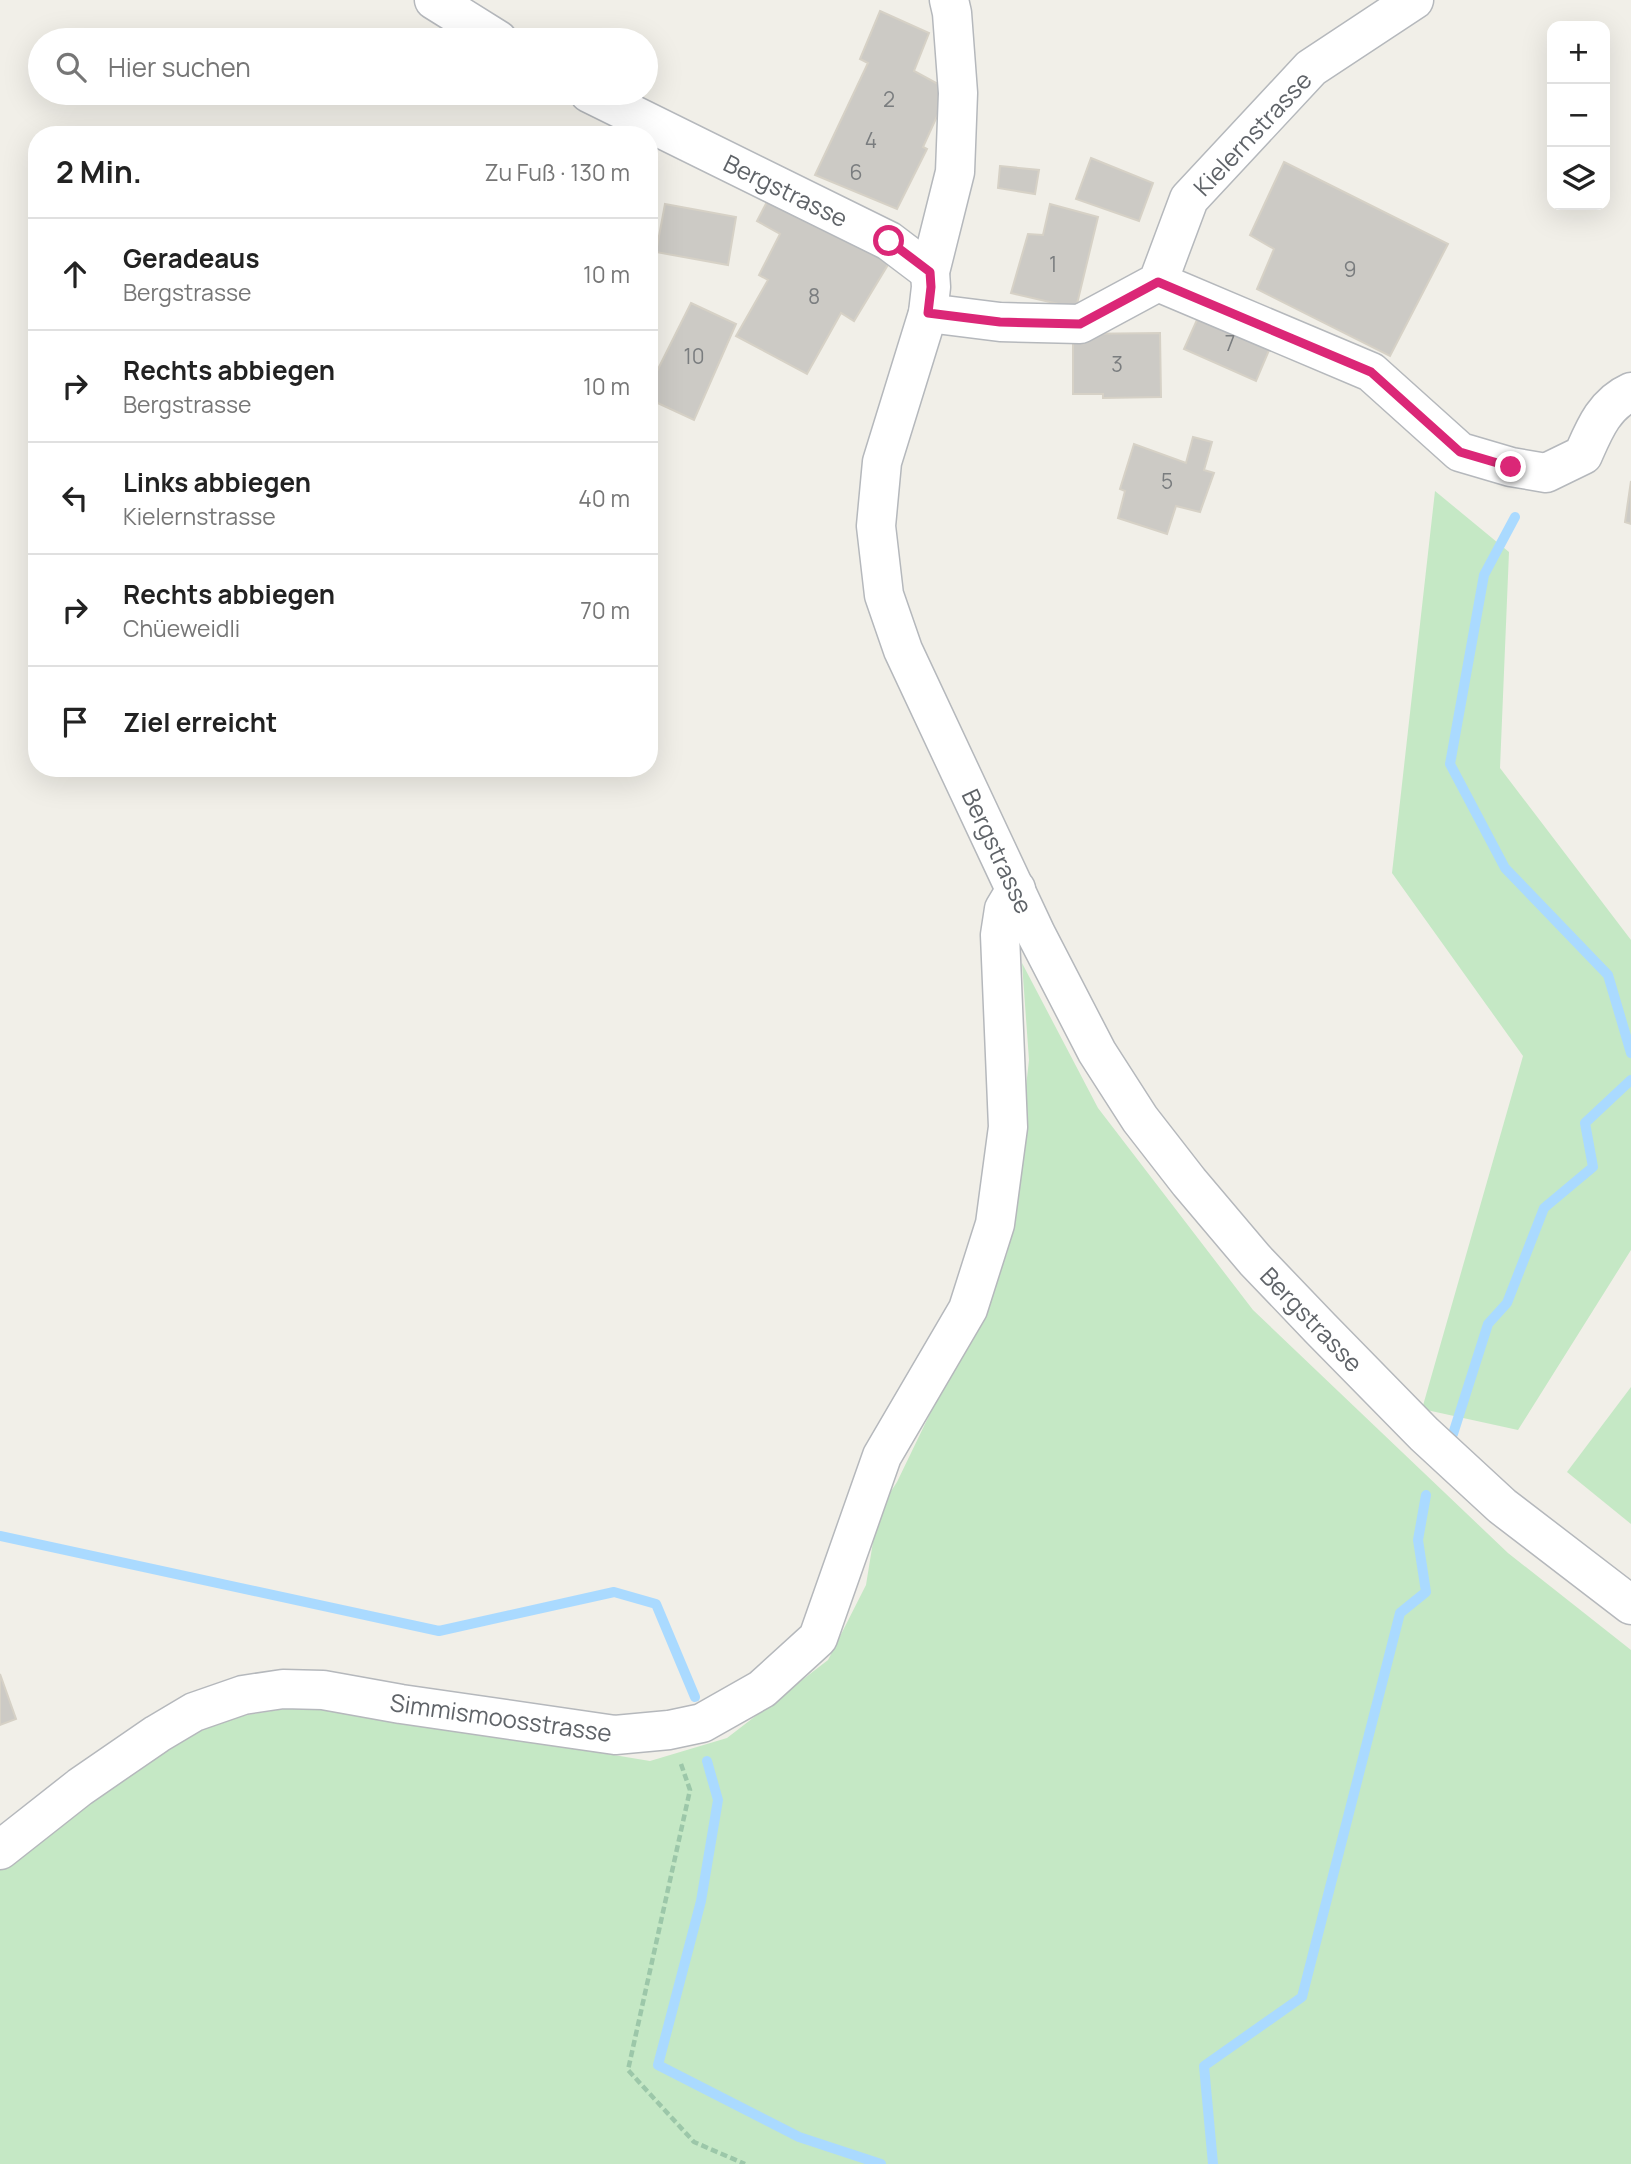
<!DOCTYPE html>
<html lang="de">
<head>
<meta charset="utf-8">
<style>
	:root { --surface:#fff; --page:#f2f2f2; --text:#222; --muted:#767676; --line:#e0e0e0 }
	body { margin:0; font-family:Manrope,sans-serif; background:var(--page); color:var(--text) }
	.controls { position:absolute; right:21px; top:21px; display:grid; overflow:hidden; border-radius:14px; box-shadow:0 7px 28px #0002 }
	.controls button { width:63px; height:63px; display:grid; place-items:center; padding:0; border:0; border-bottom:2px solid var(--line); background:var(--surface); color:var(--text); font:35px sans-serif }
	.stop { position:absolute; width:21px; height:21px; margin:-16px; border:5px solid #db2777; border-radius:50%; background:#fff }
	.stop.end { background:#db2777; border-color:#fff; box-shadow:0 2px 7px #0008 }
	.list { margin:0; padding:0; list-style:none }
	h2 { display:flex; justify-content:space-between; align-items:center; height:91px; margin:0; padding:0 28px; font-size:30px }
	h2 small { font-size:23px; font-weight:400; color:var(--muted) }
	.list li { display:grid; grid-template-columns:46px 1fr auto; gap:21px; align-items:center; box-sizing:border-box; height:112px; padding:0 28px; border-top:2px solid var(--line) }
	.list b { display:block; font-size:26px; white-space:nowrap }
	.list p { margin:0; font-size:23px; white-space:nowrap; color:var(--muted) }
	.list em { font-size:23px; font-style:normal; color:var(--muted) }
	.icon { flex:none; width:38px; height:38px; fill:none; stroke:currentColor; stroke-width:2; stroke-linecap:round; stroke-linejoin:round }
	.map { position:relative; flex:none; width:1631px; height:2164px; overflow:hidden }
	.search { position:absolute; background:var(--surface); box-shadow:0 7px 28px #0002; left:28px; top:28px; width:630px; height:77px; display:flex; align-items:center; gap:18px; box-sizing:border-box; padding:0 24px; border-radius:38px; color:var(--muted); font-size:26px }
	.panel { position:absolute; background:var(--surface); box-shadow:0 7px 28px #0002; left:28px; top:126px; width:630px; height:651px; border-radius:28px }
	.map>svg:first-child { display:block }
</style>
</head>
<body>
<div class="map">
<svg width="1631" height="2164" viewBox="0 0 1631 2164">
	<rect width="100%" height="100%" fill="#f1efe8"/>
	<g fill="#c5e8c5">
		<polygon points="1435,491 1509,552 1500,768 1631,940 1631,1250 1518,1430 1422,1409 1523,1056 1392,873"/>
		<polygon points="1022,963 1098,1108 1253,1310 1508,1553 1631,1650 1631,2164 0,2164 0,1869 80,1800 196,1723 310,1705 650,1761 727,1738 828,1660 866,1585 878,1511 897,1482 1007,1254 1029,1060"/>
		<polygon points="1631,1387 1631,1524 1567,1472"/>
	</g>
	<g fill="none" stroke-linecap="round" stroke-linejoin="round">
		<g stroke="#aadaff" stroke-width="10">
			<polyline points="1515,517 1484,575 1450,764 1505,868 1608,975 1631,1053"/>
			<polyline points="1453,1434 1488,1324 1507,1303 1544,1208 1593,1167 1585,1123 1631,1080"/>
			<polyline points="0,1536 439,1631 614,1592 656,1604 695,1697"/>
			<polyline points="707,1761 718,1800 701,1901 658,2065 799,2137 881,2164"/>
			<polyline points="1213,2164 1204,2066 1302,1997 1400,1613 1426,1592 1418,1540 1426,1495"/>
		</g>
	</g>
	<g fill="#cccac5" stroke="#d6d1c6" stroke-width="2">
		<polygon points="880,11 929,33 914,71 949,90 923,147 927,149 897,209 815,175 868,63 860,59"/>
		<polygon points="1091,158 1153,183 1139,221 1076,199"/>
		<polygon points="1284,162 1448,244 1390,356 1257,289 1274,249 1250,235"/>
		<polygon points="1000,166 1039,170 1035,194 998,188"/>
		<polygon points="772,192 889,263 854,321 841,313 807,374 736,336 768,280 759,275 780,234 757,221"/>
		<polygon points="665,204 736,217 728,265 656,252"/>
		<polygon points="1050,204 1098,217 1076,308 1011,293 1028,234 1043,235"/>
		<polygon points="691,303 736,324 694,420 649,399 649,387"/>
		<polygon points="1204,304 1275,336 1256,381 1184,349"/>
		<polygon points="1160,333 1161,397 1103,398 1103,394 1073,394 1073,334"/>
		<polygon points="1193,437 1212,442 1204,470 1214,473 1200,512 1176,506 1167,534 1118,518 1125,491 1120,489 1134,444 1186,463"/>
		<polygon points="1631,481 1631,524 1625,522"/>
		<polygon points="0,1674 16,1719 0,1725"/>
	</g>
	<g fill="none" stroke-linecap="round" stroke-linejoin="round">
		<defs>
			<g id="minor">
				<polyline points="434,0 498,40"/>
				<polyline points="949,0 952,13 958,93 955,172 930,272 931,287 928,313 882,462 876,526 884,595 903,650 1036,934 1097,1052 1140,1119 1189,1182 1255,1260 1320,1328 1424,1434 1502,1506 1631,1605"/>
				<polyline points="589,93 889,241 930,272"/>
				<path d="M1158,282L1371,372L1460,452L1511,467L1546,473L1583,455C1594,430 1604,404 1631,392"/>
				<polyline points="928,313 1000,322 1080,324 1158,282 1189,199 1311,68 1414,0"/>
				<polyline points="0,1850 80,1787 157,1734 194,1712 243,1695 283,1689 323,1690 401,1704 615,1735 669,1730 702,1723 762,1689 818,1638 882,1456 968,1309 995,1224 1008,1127 1000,935 1004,909 1016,889"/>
			</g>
		</defs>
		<use href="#minor" stroke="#b5b8bc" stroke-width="41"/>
		<polyline stroke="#9cc7a9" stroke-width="4.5" stroke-dasharray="7 3.5" stroke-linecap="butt" points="681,1764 690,1790 628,2070 694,2142 745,2164"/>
		<use href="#minor" stroke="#fff" stroke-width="38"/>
	</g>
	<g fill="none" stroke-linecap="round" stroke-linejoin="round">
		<polyline stroke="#db2777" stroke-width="9" points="889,241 930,272 931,287 928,313 1000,322 1080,324 1158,282 1371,372 1460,452 1511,467"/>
	</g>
	<g text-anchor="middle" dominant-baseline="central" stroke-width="5" stroke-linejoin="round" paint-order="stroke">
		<g font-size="21" fill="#7a7d7f">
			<text x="889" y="99">2</text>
			<text x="871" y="140">4</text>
			<text x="856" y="172">6</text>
			<text x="1053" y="264">1</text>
			<text x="1350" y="269">9</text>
			<text x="814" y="296">8</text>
			<text x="1230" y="343">7</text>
			<text x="694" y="356">10</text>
			<text x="1117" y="364">3</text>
			<text x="1167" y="481">5</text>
		</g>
		<g font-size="24" fill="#5f6368" stroke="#fff">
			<text transform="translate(1252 133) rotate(-47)">Kielernstrasse</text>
			<text transform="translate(786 190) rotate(26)">Bergstrasse</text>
			<text transform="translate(998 851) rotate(65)">Bergstrasse</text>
			<text transform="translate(1312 1319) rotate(46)">Bergstrasse</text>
			<text transform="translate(501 1717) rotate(8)">Simmismoosstrasse</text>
		</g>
	</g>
</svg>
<div class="controls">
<button>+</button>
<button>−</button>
<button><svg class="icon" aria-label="layers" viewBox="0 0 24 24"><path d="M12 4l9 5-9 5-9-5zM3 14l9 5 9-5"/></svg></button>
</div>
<div class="stop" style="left:889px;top:241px"></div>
<div class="stop end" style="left:1511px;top:467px"></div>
<div class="search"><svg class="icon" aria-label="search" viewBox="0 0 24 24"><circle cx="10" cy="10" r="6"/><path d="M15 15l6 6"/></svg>Hier suchen</div>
<section class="panel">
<h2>2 Min.<small>Zu Fuß · 130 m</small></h2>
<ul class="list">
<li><svg class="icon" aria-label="ahead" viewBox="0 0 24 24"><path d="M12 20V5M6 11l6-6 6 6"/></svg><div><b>Geradeaus</b><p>Bergstrasse</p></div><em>10 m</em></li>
<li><svg class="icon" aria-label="right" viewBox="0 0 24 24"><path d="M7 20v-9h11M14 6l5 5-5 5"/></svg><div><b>Rechts abbiegen</b><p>Bergstrasse</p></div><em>10 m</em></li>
<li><svg class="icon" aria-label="left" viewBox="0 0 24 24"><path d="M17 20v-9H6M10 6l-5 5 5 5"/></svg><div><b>Links abbiegen</b><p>Kielernstrasse</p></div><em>40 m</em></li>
<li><svg class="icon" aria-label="right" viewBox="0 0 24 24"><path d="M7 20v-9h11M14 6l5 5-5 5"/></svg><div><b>Rechts abbiegen</b><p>Chüeweidli</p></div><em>70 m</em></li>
<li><svg class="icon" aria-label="arrive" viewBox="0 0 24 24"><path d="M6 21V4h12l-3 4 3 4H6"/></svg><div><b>Ziel erreicht</b></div></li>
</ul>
</section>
</div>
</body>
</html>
